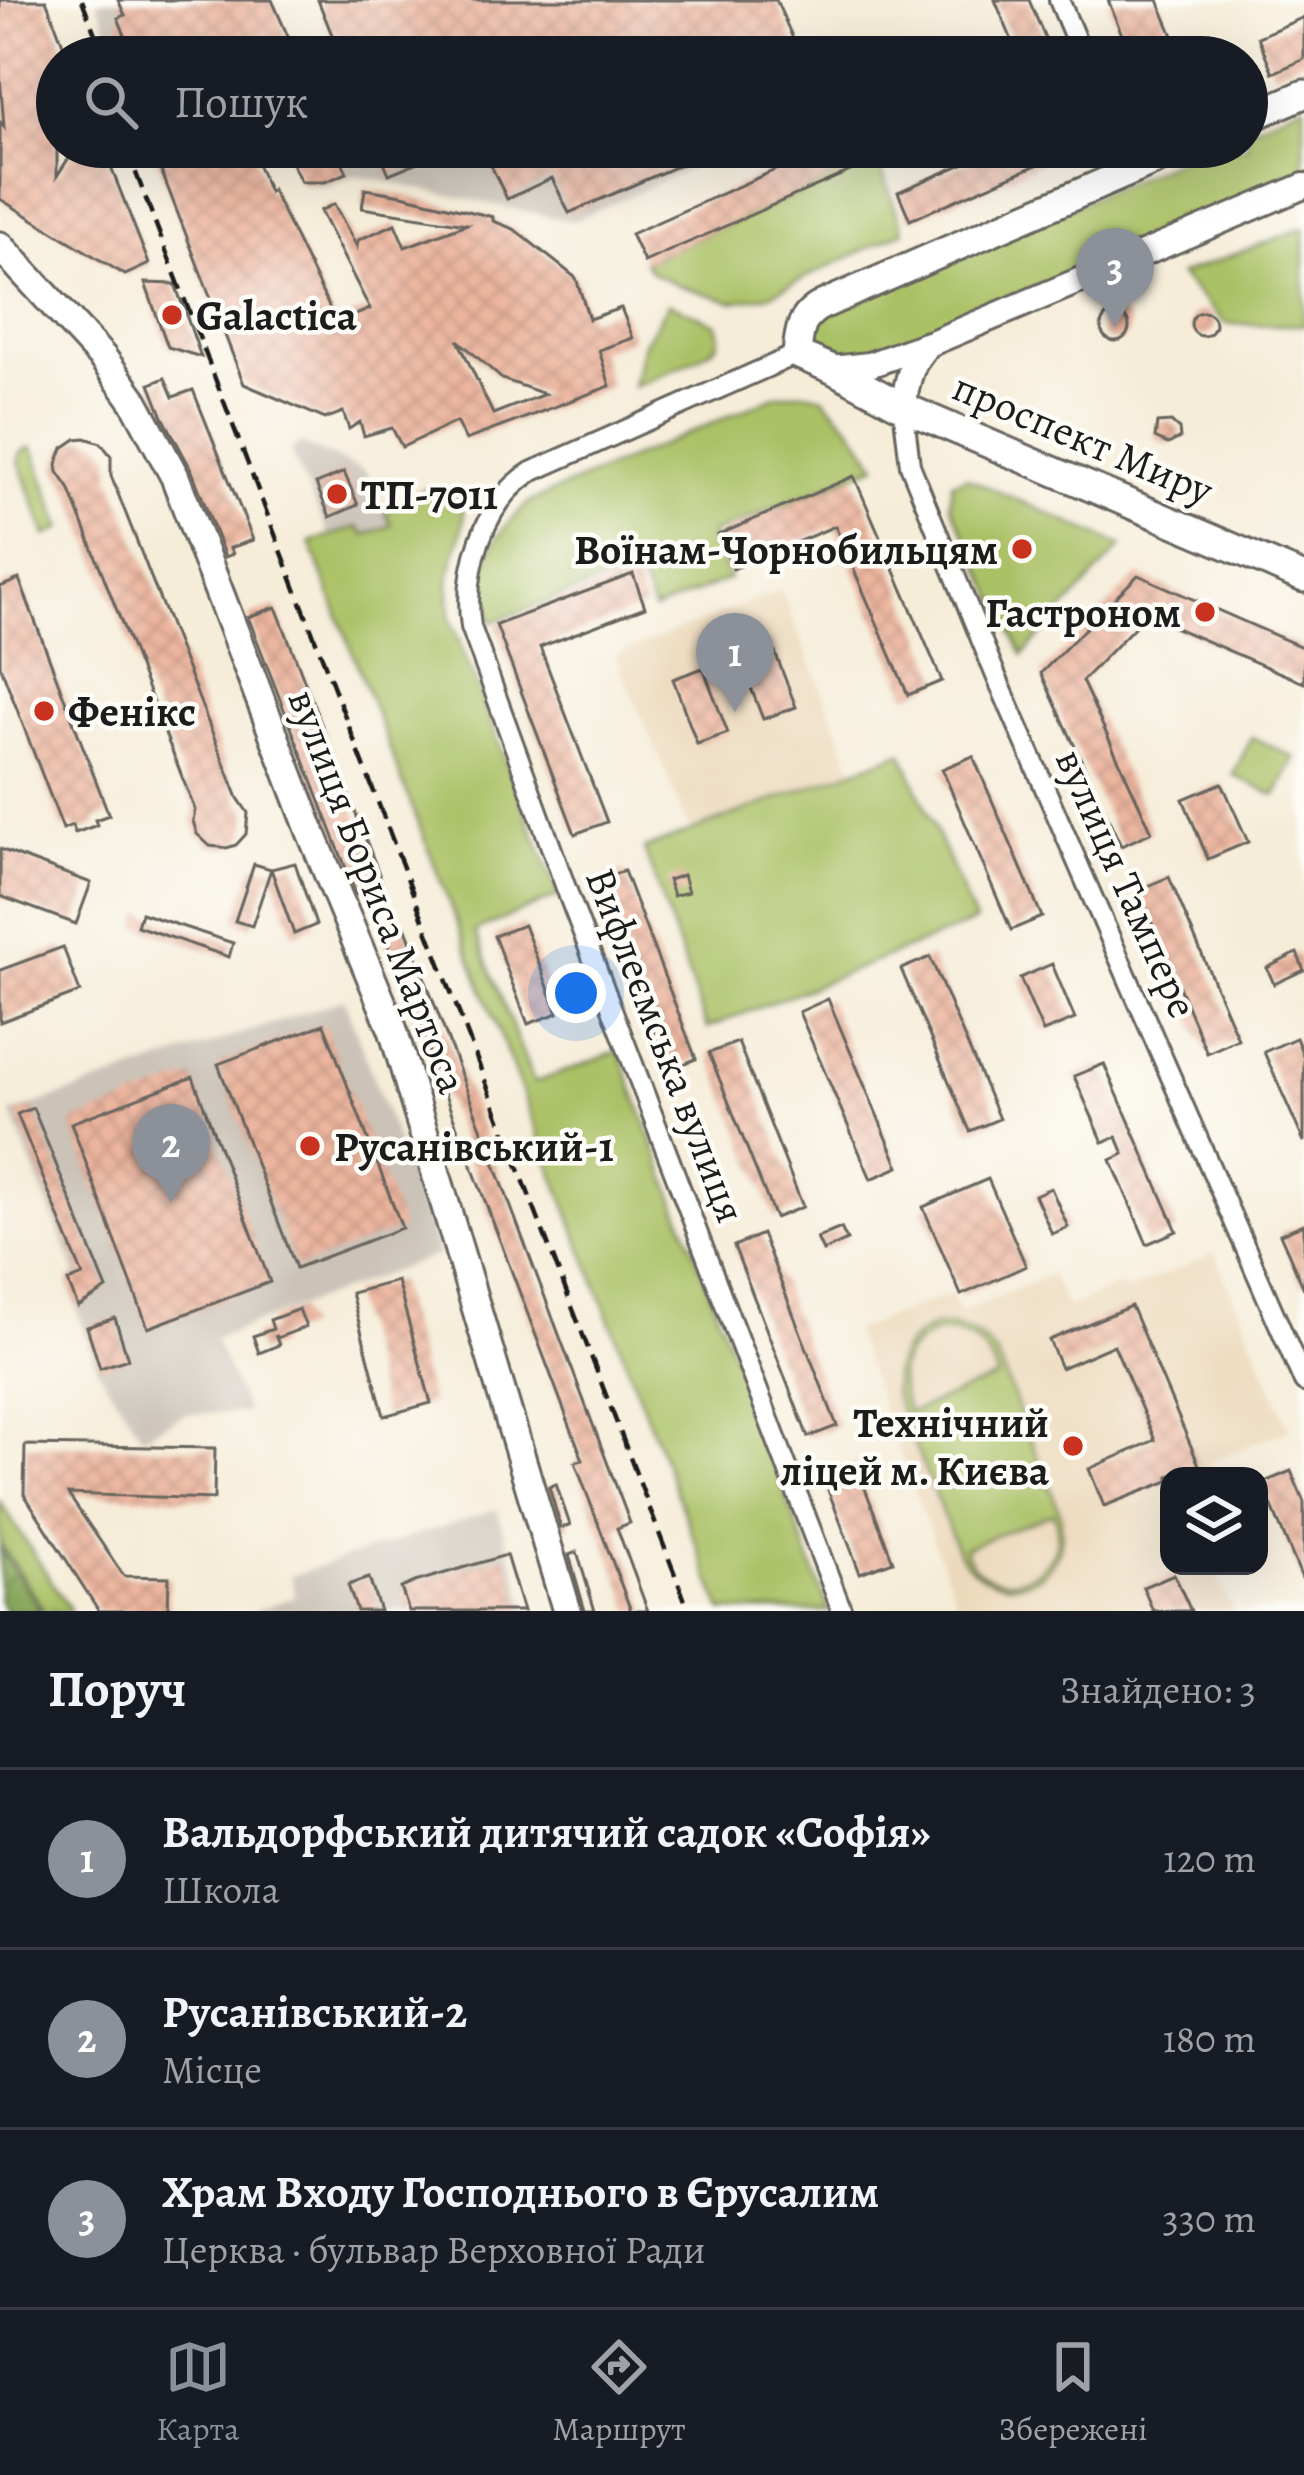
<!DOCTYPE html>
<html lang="uk">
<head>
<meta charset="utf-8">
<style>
	:root { --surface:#171b24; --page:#20242c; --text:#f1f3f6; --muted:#9ea1a6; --line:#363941; --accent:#8c9099 }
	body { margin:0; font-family:Alegreya,serif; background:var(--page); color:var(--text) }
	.controls { position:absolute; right:36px; bottom:36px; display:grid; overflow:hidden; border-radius:24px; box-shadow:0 12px 48px #0002 }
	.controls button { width:108px; height:108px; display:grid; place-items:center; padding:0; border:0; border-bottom:3px solid var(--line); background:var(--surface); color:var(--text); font:60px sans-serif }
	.you { position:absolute; left:576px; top:993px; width:42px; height:42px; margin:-30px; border:9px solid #fff; border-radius:50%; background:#1a73e8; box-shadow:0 0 0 18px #1a73e833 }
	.badge { display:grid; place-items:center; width:78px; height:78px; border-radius:50%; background:var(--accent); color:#fff; font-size:39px; font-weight:700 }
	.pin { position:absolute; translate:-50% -99px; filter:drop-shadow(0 3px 6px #0008) }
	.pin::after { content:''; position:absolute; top:63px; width:42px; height:36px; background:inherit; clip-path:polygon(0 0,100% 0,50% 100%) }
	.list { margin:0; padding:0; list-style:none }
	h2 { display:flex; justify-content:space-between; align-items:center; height:156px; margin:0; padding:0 48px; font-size:51px }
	h2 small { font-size:39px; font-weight:400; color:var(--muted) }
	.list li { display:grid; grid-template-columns:78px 1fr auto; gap:36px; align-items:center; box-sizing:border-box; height:180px; padding:0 48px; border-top:3px solid var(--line) }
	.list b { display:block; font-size:45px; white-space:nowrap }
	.list p { margin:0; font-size:39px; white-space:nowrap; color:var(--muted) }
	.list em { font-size:39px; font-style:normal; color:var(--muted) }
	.icon { flex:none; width:66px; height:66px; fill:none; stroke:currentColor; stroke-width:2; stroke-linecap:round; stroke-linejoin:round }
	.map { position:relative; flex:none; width:1304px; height:1611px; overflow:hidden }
	.search { position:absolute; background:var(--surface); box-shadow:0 12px 48px #0002; left:36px; right:36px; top:36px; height:132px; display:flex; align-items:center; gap:30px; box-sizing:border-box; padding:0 42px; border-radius:66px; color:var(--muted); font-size:45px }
	.sheet { height:696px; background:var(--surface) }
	nav { display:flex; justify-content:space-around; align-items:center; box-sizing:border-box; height:168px; border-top:3px solid var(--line); background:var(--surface); font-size:33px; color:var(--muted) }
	nav a { display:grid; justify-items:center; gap:6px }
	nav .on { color:var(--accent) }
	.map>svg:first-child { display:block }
</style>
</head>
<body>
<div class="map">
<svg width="1304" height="1611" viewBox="0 0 1304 1611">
	<defs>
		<pattern id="forest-crowns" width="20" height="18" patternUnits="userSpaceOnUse" patternTransform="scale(3)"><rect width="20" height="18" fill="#88a75b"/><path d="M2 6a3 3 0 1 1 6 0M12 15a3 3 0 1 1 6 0" fill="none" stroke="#6e874a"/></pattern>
		<pattern id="building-cross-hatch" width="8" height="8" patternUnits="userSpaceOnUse" patternTransform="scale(3)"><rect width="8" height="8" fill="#ecb59f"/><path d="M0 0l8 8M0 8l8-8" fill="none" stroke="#ca9b88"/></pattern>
	</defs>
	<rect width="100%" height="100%" fill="#fdfcf7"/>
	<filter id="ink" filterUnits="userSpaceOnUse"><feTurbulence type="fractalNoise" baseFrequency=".00833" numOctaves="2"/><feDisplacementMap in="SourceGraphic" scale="24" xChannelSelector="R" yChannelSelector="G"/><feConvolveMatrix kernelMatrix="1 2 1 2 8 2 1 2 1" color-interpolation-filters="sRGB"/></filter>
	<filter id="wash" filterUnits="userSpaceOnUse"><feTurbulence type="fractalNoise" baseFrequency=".004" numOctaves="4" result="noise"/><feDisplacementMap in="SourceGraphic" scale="48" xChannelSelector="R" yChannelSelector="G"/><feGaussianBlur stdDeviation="2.7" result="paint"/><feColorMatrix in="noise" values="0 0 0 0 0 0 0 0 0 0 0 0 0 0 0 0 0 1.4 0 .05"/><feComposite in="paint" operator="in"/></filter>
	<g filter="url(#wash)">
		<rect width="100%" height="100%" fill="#f6edd9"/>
		<g fill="#ecd8ba">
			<polygon points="781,590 854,769 691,832 615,655"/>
			<polygon points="1215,1253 1290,1429 1208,1462 1213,1476 1169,1476 1169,1566 1213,1566 1233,1611 960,1611 853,1331 951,1294 960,1313 1051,1274 1067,1308 1120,1285 1125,1292"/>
		</g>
		<g fill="#cbc3b8">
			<polygon points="97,0 198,0 225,57 118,57"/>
			<polygon points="285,147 740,147 572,221 355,175 326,186 304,185"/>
			<polygon points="299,443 365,471 393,525 363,535 357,527 330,538 290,452"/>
			<polygon points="344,999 439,1254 214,1339 247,1413 186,1414 142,1436 98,1370 67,1281 76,1274 11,1113"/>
			<polygon points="497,1509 528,1611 253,1611 296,1596 290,1576"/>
		</g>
		<g fill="#abc166" stroke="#646e41" stroke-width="3" fill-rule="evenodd">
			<polygon points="1304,104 1304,173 885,354 837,358 811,344 818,318 1206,147 1247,147 1247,129"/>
			<polygon points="877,159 904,231 769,295 733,302 681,286 652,273 644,262"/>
			<polygon points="1304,228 1304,325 1226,324 1179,275"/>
			<path d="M669,303L717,324C719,333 722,335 717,344C708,357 650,379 633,387L643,344Z"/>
			<path d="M803,392L822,396L853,429L877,465L711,534L729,579L654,610L636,569L492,622C476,566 487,539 530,502L777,395Z"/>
			<polygon points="28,448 33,448 62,528 46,536 19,461 20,454"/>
			<polygon points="966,477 1122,546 1023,655 950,504 952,482"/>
			<path d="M428,487C484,500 459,529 451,570C447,585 450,603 450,618L559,896L475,931L534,1083L619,1051L829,1611H722L310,542L358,527L364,535L392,525L385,513Z"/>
			<polygon points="1252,737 1295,758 1276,796 1233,775"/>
			<polygon points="902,752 975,922 707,1028 644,849"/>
			<path d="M935,1326C963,1325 979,1332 996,1354L1059,1510C1078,1581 998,1611 959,1554L894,1395C891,1361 904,1339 935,1326ZM937,1333C971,1331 987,1347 998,1377L909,1413C893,1377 897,1349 937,1333ZM1053,1513C1078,1576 984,1609 964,1548Z"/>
			<polygon points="0,1502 71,1611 45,1611 0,1543"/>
		</g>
		<polygon fill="url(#forest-crowns)" stroke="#52623c" stroke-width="3" points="0,1549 41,1611 6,1611 0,1602"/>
		<g id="blocks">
			<g fill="url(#building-cross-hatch)" fill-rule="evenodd">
				<polygon points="0,0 46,0 68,57 57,57 57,176 76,147 103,147 149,264 125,275 0,199 0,122 4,127 0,76"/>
				<polygon points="118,0 272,0 297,57 134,57 118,18 125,15"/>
				<polygon points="318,0 776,0 801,57 341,57"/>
				<polygon points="995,0 1029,0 1053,57 1019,57"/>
				<polygon points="1108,0 1158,0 1182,57 1131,57"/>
				<polygon points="1304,17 1304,59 1273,73 1258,37"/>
				<path d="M152,147H250L269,192L272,190L337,323L370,309L320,211L334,204L357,247L358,240L395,224L405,247L467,224L362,208L365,189L402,195L493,217V221L514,229L576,278L589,319L621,308L633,338L599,350L610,386L466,440L456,422L402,447L392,428L364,436L360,422L349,429L343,412L325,419L244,384ZM458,340L502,379L545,394L493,414Z"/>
				<polygon points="284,147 336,147 347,173 325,182 301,182"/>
				<polygon points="378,147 455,147 389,174"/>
				<polygon points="482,147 721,147 569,213 552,178 507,199"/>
				<polygon points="827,147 859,147 866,164 644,262 631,234"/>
				<polygon points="1002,147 1078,147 910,220 898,192"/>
				<polygon points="145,283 175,284 201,357 168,347"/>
				<circle cx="1203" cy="324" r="12"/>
				<circle cx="1115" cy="327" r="14"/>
				<polygon points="165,378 173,397 193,390 253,540 230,548 233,554 225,557 192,471 163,417 150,384"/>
				<polygon points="1171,422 1179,429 1180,438 1168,444 1155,438 1157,423"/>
				<polygon points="85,438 101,443 111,456 111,476 238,798 248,813 246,834 236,845 227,848 210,846 197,834 193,821 195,810 69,488 58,472 57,464 63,448 76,439"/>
				<polygon points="344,472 358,505 330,517 316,484"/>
				<polygon points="854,476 942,681 908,695 835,526 733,569 718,535"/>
				<polygon points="633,574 645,607 540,647 607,822 575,834 496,625"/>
				<polygon points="1138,575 1304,648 1304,683 1146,615 1082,681 1152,832 1121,846 1041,673"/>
				<polygon points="19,579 109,815 95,820 97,825 75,833 72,825 63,829 0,665 0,587"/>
				<polygon points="276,607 383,884 356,894 248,617"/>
				<polygon points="771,642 796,707 763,719 738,654"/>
				<polygon points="703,668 728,733 697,744 673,679"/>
				<polygon points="973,756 1042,917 1011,930 942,769"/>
				<polygon points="1222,783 1248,842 1208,859 1183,799"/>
				<polygon points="0,849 91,883 76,924 0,896"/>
				<polygon points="295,863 316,925 294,934 271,869"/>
				<polygon points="254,864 271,869 252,926 235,921"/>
				<polygon points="624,871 696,1059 668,1070 596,881"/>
				<polygon points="683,875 688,892 673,896 668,880"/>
				<polygon points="1169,877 1238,1039 1207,1053 1138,890"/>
				<polygon points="141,913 233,943 229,957 137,926"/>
				<polygon points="524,925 558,1013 528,1024 494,936"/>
				<polygon points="405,926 630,1523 617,1528 648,1611 631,1611 575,1462 583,1460 384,934"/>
				<polygon points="63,947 80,992 0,1022 0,970"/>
				<polygon points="1297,953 1304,970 1274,984 1267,968"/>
				<polygon points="930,957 999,1119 970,1131 901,969"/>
				<polygon points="1052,964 1075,1019 1043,1032 1020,978"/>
				<polygon points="828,999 899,1167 871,1179 799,1012"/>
				<polygon points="324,1024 402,1228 296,1268 218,1064"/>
				<polygon points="1296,1038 1304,1057 1304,1142 1264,1052"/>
				<polygon points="738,1042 803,1207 775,1218 709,1053"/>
				<polygon points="1104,1064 1177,1231 1147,1244 1111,1160 1124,1154 1117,1137 1103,1142 1074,1076"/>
				<polygon points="193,1077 270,1282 148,1328 71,1123"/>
				<polygon points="33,1108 107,1289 78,1307 68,1282 83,1276 17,1114"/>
				<polygon points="988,1179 1026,1266 961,1295 923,1207"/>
				<polygon points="1051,1188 1068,1227 1052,1234 1035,1195"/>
				<polygon points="1304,1224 1304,1289 1280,1234"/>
				<polygon points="841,1228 847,1240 823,1251 817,1238"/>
				<polygon points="762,1234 837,1426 808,1437 734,1246"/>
				<polygon points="397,1281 431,1403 384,1416 351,1293"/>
				<polygon points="1131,1306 1199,1465 1169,1476 1169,1481 1104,1506 1089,1469 1155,1440 1114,1345 1061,1368 1049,1340"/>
				<polygon points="299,1309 306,1327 277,1338 275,1335 279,1345 259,1353 253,1336 273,1329 270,1320"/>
				<polygon points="115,1318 128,1359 100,1368 87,1327"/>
				<polygon points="25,1445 215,1448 214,1499 68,1494 124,1576 169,1577 168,1611 99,1611 24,1494"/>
				<polygon points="856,1465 893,1561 860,1573 823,1477"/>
				<polygon points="1291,1471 1304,1502 1304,1583 1262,1483"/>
				<polygon points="556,1484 570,1525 561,1528 549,1487"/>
				<polygon points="577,1552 595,1611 585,1611 569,1555"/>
				<polygon points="506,1555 523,1611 409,1611 401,1588 415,1582"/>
				<polygon points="1174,1574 1191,1611 1153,1611 1143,1587"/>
				<polygon points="369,1578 380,1611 357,1611 348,1585"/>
			</g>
		</g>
	</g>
	<g filter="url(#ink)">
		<use href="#blocks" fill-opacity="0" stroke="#68655e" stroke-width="3"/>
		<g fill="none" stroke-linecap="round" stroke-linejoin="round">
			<defs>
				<g id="minor">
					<polyline points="1059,0 1083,57"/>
					<polyline points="1122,147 1133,172"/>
					<path d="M797,354L531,472C482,504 463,572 471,627L570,899L842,1611"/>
					<polyline points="903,407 910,465 996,676 1304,1382"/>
				</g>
				<g id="tertiary">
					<polyline points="832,369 869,365 928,344"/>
					<path d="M903,407C907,383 910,361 929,344L1304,186"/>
				</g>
				<g id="secondary">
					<polyline points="1247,119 1304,94"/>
					<path d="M1186,147L822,305C800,316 799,332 797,354L832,369L903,407L1304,578"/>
					<polyline points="0,246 103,358 134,401 175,477 311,832 393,1030 567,1611"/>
				</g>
			</defs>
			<use href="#minor" stroke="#68655e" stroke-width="24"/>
			<use href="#tertiary" stroke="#68655e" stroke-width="30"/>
			<use href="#secondary" stroke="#68655e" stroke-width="33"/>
			<use href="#minor" stroke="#fff" stroke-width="18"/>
			<use href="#tertiary" stroke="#fff" stroke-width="24"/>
			<use href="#secondary" stroke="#fff" stroke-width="27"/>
			<g stroke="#1c1c1c" stroke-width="4.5" stroke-dasharray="18 9" stroke-linecap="butt">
				<polyline points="82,0 104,57"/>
				<polyline points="126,147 689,1611"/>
			</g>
		</g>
	</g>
	<g fill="#c8321e" stroke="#fdfcf7" stroke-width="4.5">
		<circle cx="172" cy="315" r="12"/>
		<circle cx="337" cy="494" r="12"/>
		<circle cx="1022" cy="549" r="12"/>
		<circle cx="1205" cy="612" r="12"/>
		<circle cx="44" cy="711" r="12"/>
		<circle cx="310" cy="1146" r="12"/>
		<circle cx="1073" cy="1446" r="12"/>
	</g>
	<g text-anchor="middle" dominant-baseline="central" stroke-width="9" stroke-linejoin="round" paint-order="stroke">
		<g font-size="42" font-weight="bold" fill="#1c1c1c" stroke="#fdfcf7" text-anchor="start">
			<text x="196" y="315">Galactica</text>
			<text x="361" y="494">ТП-7011</text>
			<text x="998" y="549" text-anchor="end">Воїнам-Чорнобильцям</text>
			<text x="1181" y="612" text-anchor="end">Гастроном</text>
			<text x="68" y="711">Фенікс</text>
			<text x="334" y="1146">Русанівський-1</text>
			<text x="1049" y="1422" text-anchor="end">Технічний<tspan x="1049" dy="48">ліцей м. Києва</tspan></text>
		</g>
		<g font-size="42" fill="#1c1c1c" stroke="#fdfcf7">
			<text transform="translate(1083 438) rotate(23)">проспект Миру</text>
			<text transform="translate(1127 883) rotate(66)">вулиця Тампере</text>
			<text transform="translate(378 891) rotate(69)">вулиця Бориса Мартоса</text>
			<text transform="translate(666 1045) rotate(69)">Вифлеємська вулиця</text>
		</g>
	</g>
</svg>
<div class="controls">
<button><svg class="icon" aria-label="layers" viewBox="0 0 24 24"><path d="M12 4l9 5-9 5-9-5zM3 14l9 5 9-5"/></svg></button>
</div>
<div class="you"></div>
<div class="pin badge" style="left:735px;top:712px">1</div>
<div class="pin badge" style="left:171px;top:1203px">2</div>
<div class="pin badge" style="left:1115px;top:327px">3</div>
<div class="search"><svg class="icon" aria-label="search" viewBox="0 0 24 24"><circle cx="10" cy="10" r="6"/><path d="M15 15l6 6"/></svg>Пошук</div>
</div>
<section class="sheet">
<h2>Поруч<small>Знайдено: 3</small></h2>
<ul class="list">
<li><span class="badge">1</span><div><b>Вальдорфський дитячий садок «Софія»</b><p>Школа</p></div><em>120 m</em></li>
<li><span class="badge">2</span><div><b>Русанівський-2</b><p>Місце</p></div><em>180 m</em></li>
<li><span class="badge">3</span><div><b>Храм Входу Господнього в Єрусалим</b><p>Церква · бульвар Верховної Ради</p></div><em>330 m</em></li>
</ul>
</section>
<nav>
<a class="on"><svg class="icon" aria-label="map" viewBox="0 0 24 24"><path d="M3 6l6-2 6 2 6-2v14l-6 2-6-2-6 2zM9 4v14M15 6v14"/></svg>Карта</a>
<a><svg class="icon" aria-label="directions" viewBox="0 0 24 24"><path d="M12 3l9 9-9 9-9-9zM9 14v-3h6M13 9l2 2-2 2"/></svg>Маршрут</a>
<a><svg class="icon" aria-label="saved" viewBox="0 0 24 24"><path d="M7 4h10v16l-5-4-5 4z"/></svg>Збережені</a>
</nav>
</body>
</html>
